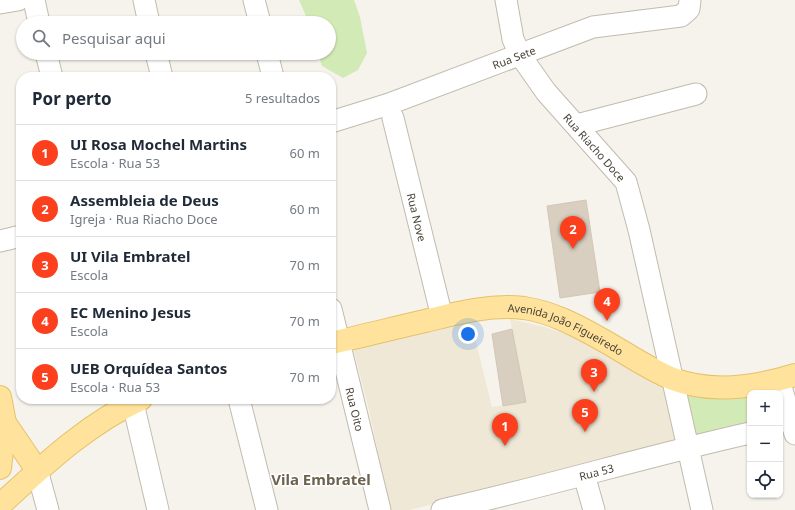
<!DOCTYPE html>
<html lang="pt">
<head>
<meta charset="utf-8">
<style>
	:root { --surface:#fff; --page:#f2f2f3; --text:#1f2937; --muted:#747a83; --line:#e0e1e3; --accent:#fc3f1d }
	body { margin:0; font-family:"Noto Sans",sans-serif; background:var(--page); color:var(--text) }
	.controls { position:absolute; right:12px; bottom:12px; display:grid; overflow:hidden; border-radius:8px; box-shadow:0 1px 3px #0004 }
	.controls button { width:36px; height:36px; display:grid; place-items:center; padding:0; border:0; border-bottom:1px solid var(--line); background:var(--surface); color:var(--text); font:20px sans-serif }
	.you { position:absolute; left:468px; top:334px; width:14px; height:14px; margin:-10px; border:3px solid #fff; border-radius:50%; background:#1a73e8; box-shadow:0 0 0 6px #1a73e833 }
	.badge { display:grid; place-items:center; width:26px; height:26px; border-radius:50%; background:var(--accent); color:#fff; font-size:13px; font-weight:700 }
	.pin { position:absolute; translate:-50% -33px; filter:drop-shadow(0 1px 2px #0008) }
	.pin::after { content:''; position:absolute; top:21px; width:14px; height:12px; background:inherit; clip-path:polygon(0 0,100% 0,50% 100%) }
	.list { margin:0; padding:0; list-style:none }
	h2 { display:flex; justify-content:space-between; align-items:center; height:52px; margin:0; padding:0 16px; font-size:17px }
	h2 small { font-size:13px; font-weight:400; color:var(--muted) }
	.list li { display:grid; grid-template-columns:26px 1fr auto; gap:12px; align-items:center; box-sizing:border-box; height:56px; padding:0 16px; border-top:1px solid var(--line) }
	.list b { display:block; font-size:15px; white-space:nowrap }
	.list p { margin:0; font-size:13px; white-space:nowrap; color:var(--muted) }
	.list em { font-size:13px; font-style:normal; color:var(--muted) }
	.icon { flex:none; width:22px; height:22px; fill:none; stroke:currentColor; stroke-width:2; stroke-linecap:round; stroke-linejoin:round }
	.map { position:relative; flex:none; width:795px; height:510px; overflow:hidden }
	.search { position:absolute; background:var(--surface); box-shadow:0 1px 3px #0004; left:16px; top:16px; width:320px; height:44px; display:flex; align-items:center; gap:10px; box-sizing:border-box; padding:0 14px; border-radius:22px; color:var(--muted); font-size:15px }
	.panel { position:absolute; background:var(--surface); box-shadow:0 1px 3px #0004; left:16px; top:72px; width:320px; height:332px; border-radius:16px }
	.map>svg:first-child { display:block }
</style>
</head>
<body>
<div class="map">
<svg width="795" height="510" viewBox="0 0 795 510">
	<rect width="100%" height="100%" fill="#f6f3ec"/>
	<polygon fill="#efe8d6" points="470,318 492,407 526,402 510,319 544,327 579,338 661,382 679,440 410,510 390,510 369,410 352,344"/>
	<g fill="#d2eab5">
		<polygon points="299,0 354,0 360,17 367,53 358,70 343,78 322,66 318,53 329,53 329,23 309,23"/>
		<polygon points="682,389 750,393 750,427 692,440"/>
	</g>
	<g fill="#d8cfc1" stroke="#d3c7b4">
		<polygon points="586,200 600,292 560,298 547,206"/>
		<polygon points="512,329 526,402 503,406 492,334"/>
	</g>
	<g fill="none" stroke-linecap="round" stroke-linejoin="round">
		<defs>
			<g id="minor">
				<polyline points="34,0 39,23"/>
				<polyline points="144,0 149,23"/>
				<polyline points="254,0 260,23"/>
				<path id="s1" d="M506,0L513,39L520,55L546,92L626,182L639,230L702,510"/>
				<polyline points="0,3 18,0"/>
				<polyline points="46,53 52,77"/>
				<polyline points="156,53 162,77"/>
				<polyline points="267,53 273,77"/>
				<path id="s2" d="M393,118L442,317"/>
				<path id="s3" d="M331,122L389,104L593,27L681,16L689,9L690,0"/>
				<polyline points="577,125 696,94"/>
				<polyline points="0,241 21,236"/>
				<path id="s4" d="M331,309L380,510"/>
				<polyline points="779,380 795,434"/>
				<polyline points="132,399 158,510"/>
				<polyline points="239,399 267,510"/>
				<polyline points="37,470 48,510"/>
				<polyline points="584,475 594,510"/>
				<path id="s5" d="M442,510C545,487 647,456 750,433"/>
			</g>
			<g id="major">
				<path id="s6" d="M331,343C363,336 394,328 425,321C457,313 490,304 524,308C551,312 576,325 599,338C623,351 648,369 673,379C712,394 756,387 795,375"/>
				<polyline points="0,397 5,423 0,468"/>
				<polyline points="5,423 37,470"/>
				<path d="M0,505C44,465 87,424 141,399"/>
			</g>
		</defs>
		<use href="#minor" stroke="#c2bbae" stroke-width="23"/>
		<use href="#major" stroke="#e6c16a" stroke-width="24"/>
		<use href="#minor" stroke="#fff" stroke-width="21"/>
		<use href="#major" stroke="#ffe39c" stroke-width="22"/>
	</g>
	<g text-anchor="middle" dominant-baseline="central" stroke-width="3" stroke-linejoin="round" paint-order="stroke">
		<g font-size="11" fill="#4b4439" stroke="#fff">
			<text stroke="none"><textPath href="#s3" startOffset="194">Rua Sete</textPath></text>
			<text stroke="none"><textPath href="#s1" startOffset="176">Rua Riacho Doce</textPath></text>
			<text stroke="none"><textPath href="#s2" startOffset="102">Rua Nove</textPath></text>
			<text stroke="none"><textPath href="#s6" startOffset="243">Avenida João Figueiredo</textPath></text>
			<text stroke="none"><textPath href="#s4" startOffset="103">Rua Oito</textPath></text>
			<text stroke="none"><textPath href="#s5" startOffset="159">Rua 53</textPath></text>
		</g>
		<g font-size="15" font-weight="bold" fill="#6e6250" stroke="#fff">
			<text x="321" y="479">Vila Embratel</text>
		</g>
	</g>
</svg>
<div class="controls">
<button>+</button>
<button>−</button>
<button><svg class="icon" aria-label="locate" viewBox="0 0 24 24"><circle cx="12" cy="12" r="6"/><path d="M12 2v4M12 18v4M2 12h4M18 12h4"/></svg></button>
</div>
<div class="you"></div>
<div class="pin badge" style="left:505px;top:446px">1</div>
<div class="pin badge" style="left:573px;top:249px">2</div>
<div class="pin badge" style="left:594px;top:392px">3</div>
<div class="pin badge" style="left:607px;top:321px">4</div>
<div class="pin badge" style="left:585px;top:432px">5</div>
<div class="search"><svg class="icon" aria-label="search" viewBox="0 0 24 24"><circle cx="10" cy="10" r="6"/><path d="M15 15l6 6"/></svg>Pesquisar aqui</div>
<section class="panel">
<h2>Por perto<small>5 resultados</small></h2>
<ul class="list">
<li><span class="badge">1</span><div><b>UI Rosa Mochel Martins</b><p>Escola · Rua 53</p></div><em>60 m</em></li>
<li><span class="badge">2</span><div><b>Assembleia de Deus</b><p>Igreja · Rua Riacho Doce</p></div><em>60 m</em></li>
<li><span class="badge">3</span><div><b>UI Vila Embratel</b><p>Escola</p></div><em>70 m</em></li>
<li><span class="badge">4</span><div><b>EC Menino Jesus</b><p>Escola</p></div><em>70 m</em></li>
<li><span class="badge">5</span><div><b>UEB Orquídea Santos</b><p>Escola · Rua 53</p></div><em>70 m</em></li>
</ul>
</section>
</div>
</body>
</html>
